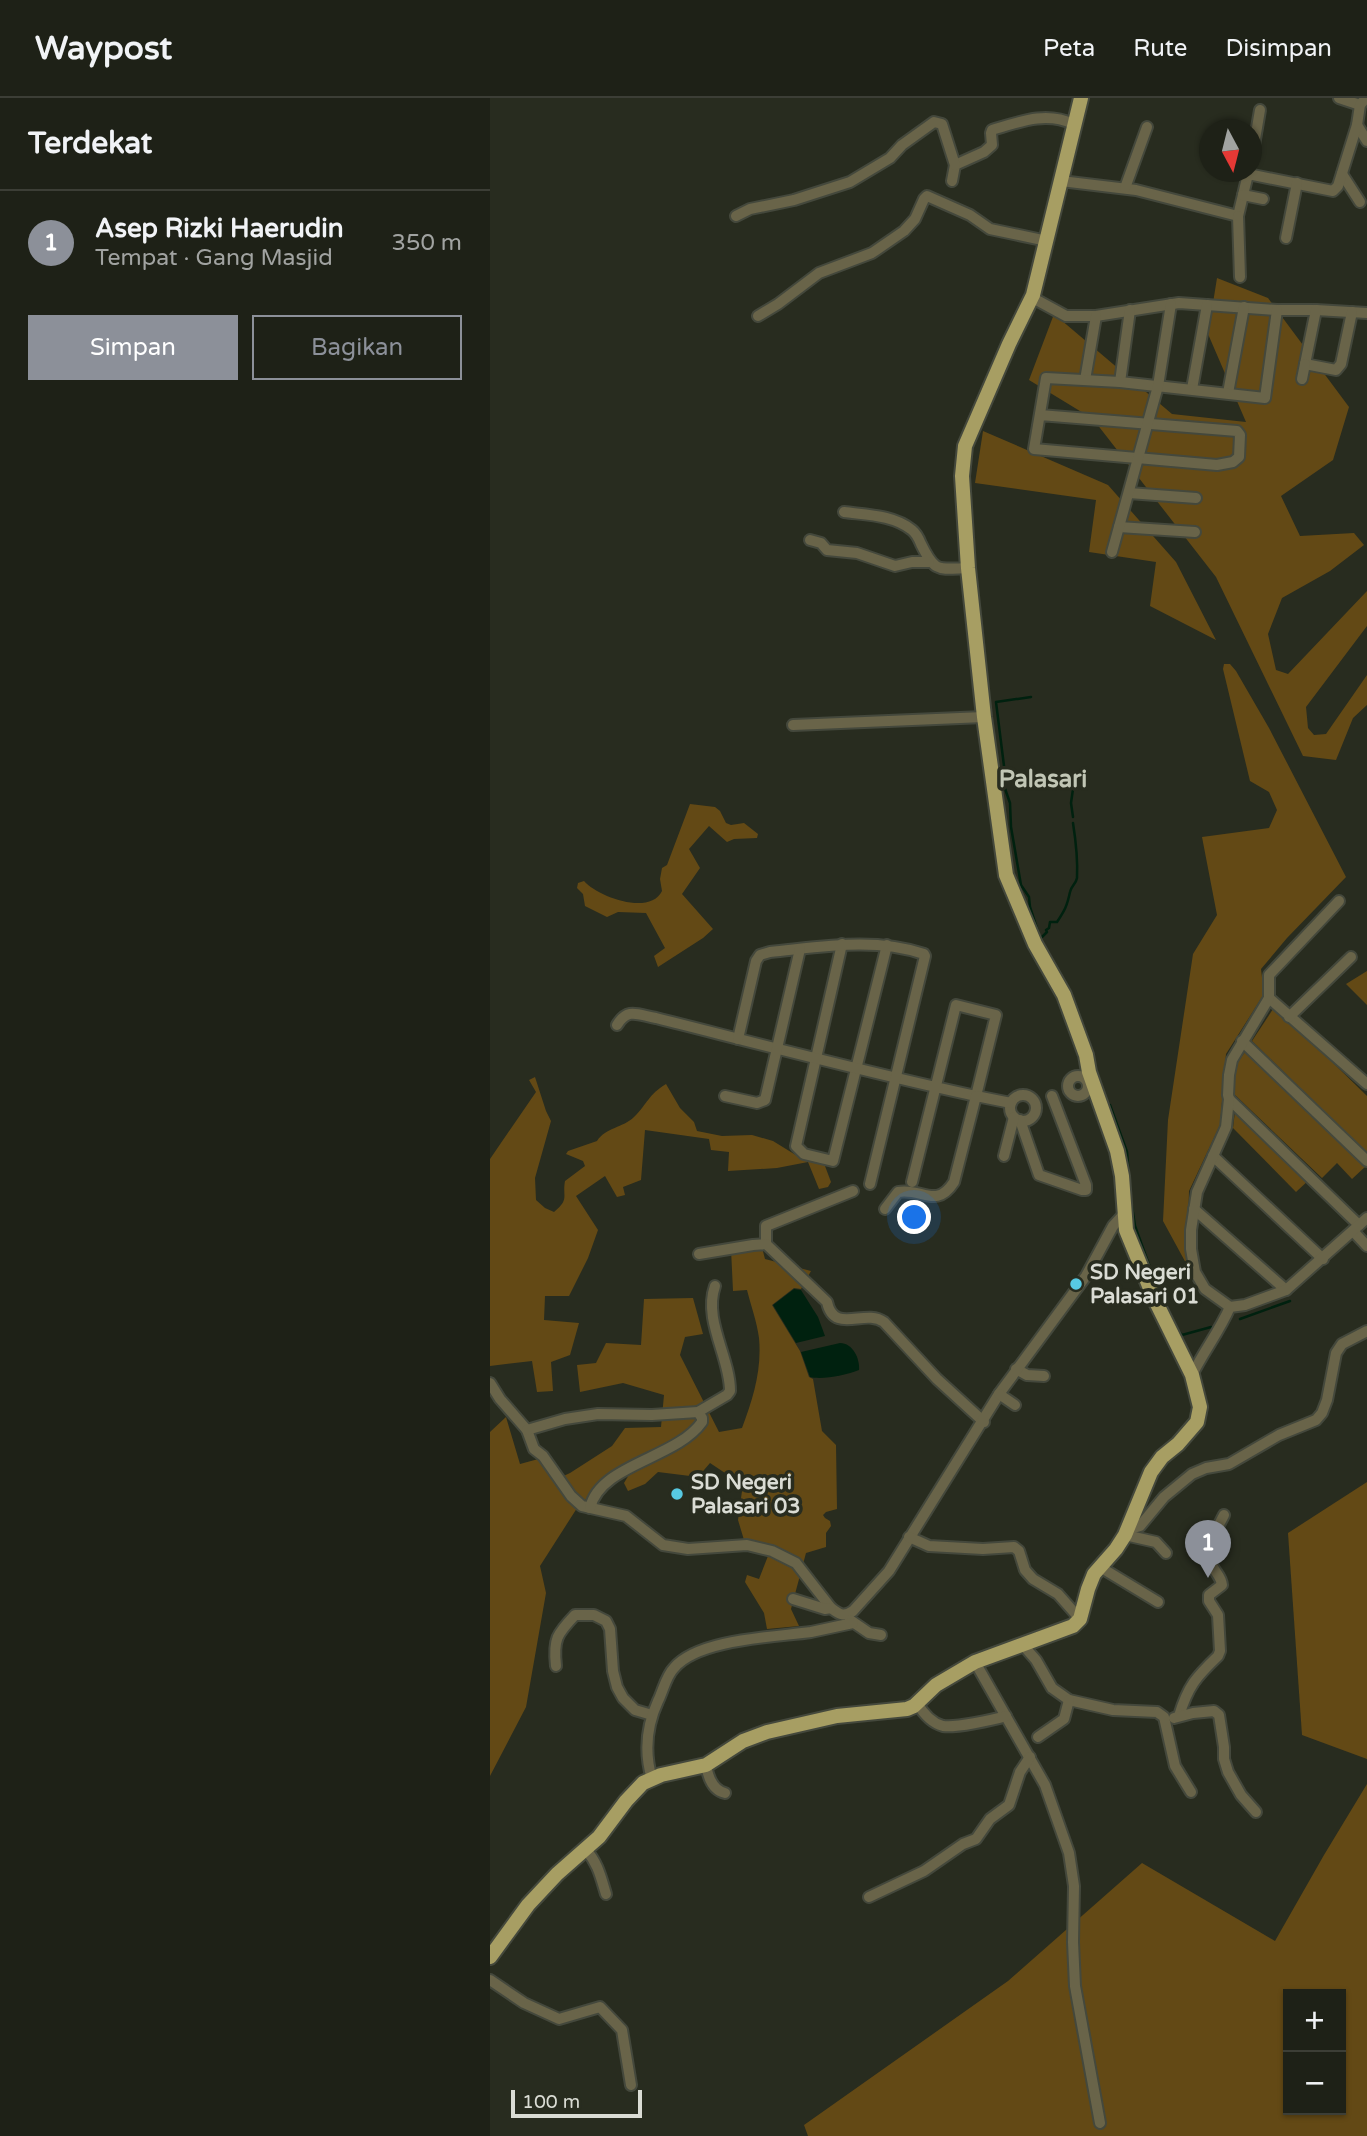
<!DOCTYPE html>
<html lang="id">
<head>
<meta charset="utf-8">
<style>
	:root { --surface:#1e2117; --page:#262920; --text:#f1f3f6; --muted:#a1a3a1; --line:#3c3e36; --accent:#8c9099 }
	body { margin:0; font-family:"Varela Round",sans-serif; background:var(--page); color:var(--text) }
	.controls { position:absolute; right:21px; bottom:21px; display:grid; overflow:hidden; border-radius:0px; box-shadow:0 2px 5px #0004 }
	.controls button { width:63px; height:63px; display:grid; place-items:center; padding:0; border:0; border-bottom:2px solid var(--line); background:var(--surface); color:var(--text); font:35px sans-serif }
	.compass { position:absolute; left:709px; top:21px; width:63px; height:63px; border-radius:50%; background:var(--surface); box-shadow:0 2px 5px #0004; rotate:173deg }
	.scale { position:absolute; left:21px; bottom:18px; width:131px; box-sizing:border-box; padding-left:7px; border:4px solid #dadcd4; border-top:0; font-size:19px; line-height:24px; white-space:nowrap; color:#dadcd4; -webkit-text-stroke:5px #282c1f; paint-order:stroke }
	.you { position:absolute; left:425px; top:1120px; width:24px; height:24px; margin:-18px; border:5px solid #fff; border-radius:50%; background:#1a73e8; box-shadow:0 0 0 10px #1a73e833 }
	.badge { display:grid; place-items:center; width:46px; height:46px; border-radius:50%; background:var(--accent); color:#fff; font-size:23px; font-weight:700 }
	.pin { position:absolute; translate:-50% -58px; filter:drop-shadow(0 2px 4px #0008) }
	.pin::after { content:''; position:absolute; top:37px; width:24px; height:21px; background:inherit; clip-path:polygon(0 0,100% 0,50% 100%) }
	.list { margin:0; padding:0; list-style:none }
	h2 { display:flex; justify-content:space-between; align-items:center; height:91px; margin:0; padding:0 28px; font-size:30px }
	h2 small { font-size:23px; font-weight:400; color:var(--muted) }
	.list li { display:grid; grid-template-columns:46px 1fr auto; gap:21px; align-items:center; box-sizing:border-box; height:105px; padding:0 28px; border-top:2px solid var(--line) }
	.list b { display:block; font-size:26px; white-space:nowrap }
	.list p { margin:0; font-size:23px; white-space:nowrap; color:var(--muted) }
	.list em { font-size:23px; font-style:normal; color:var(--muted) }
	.actions { display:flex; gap:14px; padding:21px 28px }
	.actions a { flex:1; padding:16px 0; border:2px solid var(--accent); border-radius:0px; text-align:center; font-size:24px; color:var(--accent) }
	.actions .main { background:var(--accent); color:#fff }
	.map { position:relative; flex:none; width:877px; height:2038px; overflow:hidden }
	header { display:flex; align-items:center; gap:42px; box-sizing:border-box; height:98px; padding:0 35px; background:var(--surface); border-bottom:2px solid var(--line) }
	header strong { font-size:33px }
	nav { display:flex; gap:38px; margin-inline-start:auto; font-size:24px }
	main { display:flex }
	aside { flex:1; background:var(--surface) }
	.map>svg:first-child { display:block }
</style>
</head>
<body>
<header>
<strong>Waypost</strong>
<nav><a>Peta</a><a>Rute</a><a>Disimpan</a></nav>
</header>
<main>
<aside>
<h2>Terdekat<small></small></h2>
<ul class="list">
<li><span class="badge">1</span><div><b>Asep Rizki Haerudin</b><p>Tempat · Gang Masjid</p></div><em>350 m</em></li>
</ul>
<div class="actions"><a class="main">Simpan</a><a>Bagikan</a></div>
</aside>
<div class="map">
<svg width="877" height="2038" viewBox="0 0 877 2038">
	<rect width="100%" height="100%" fill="#282c1f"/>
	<g fill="#634915" fill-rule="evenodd">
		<polygon points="727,180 778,200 859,309 843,362 791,398 810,438 864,435 874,447 840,473 792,500 778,536 786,572 798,576 877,493 877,528 816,609 818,630 824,637 836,636 877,577 877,607 863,620 846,662 813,658 726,479 603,321 539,282 564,216 682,316 756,324 718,236"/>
		<polygon points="493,333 618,387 686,464 726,542 660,508 666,464 599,454 606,402 485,385"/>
		<polygon points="734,566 740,566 746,573 779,630 856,779 797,840 771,871 774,896 736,956 730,1027 699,1093 697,1167 673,1123 678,1022 703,856 727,817 712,739 779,730 787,712 779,694 760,683 733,571"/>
		<path d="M200,706L225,709L230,713L236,725L241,727L254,725L268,736L267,740L244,741L237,744L219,728L199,751L210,770L192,796L223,831L213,840L168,869L164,858L175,850L156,815L128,814L117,819L95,808L93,796L87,790L88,785L94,783C108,799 160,818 172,793L170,781L172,770L177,767Z"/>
		<polygon points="877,873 877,907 856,886"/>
		<polygon points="785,908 877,998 877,1055 762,943"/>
		<polygon points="757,951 876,1068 862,1081 847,1065 832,1080 745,997 745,968"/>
		<path d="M45,979L56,1013L61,1023L45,1080L46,1102L55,1110L64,1114C80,1101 72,1099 75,1083L95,1068L93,1063L76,1056L78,1053L107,1043C116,1029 133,1030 144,1019C158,1005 158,997 176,986L190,1010L204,1024L207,1033L232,1038L262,1037L283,1043L309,1059L326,1060L335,1068L341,1084L338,1089L329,1091L318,1064L287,1070L238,1073L239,1054L221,1052L219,1041L155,1032L151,1082L133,1089L135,1097L127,1099L115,1078L86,1098L108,1132L98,1160L79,1198H55L54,1222L89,1225L80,1257L61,1264L63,1293L47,1294L42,1263L0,1268V1061L46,994L39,982Z"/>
		<polygon points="745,1013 820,1081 806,1094 743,1030"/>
		<path d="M270,1142L275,1161L321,1173L311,1191L304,1190L282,1207L310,1253L319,1279L323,1281L332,1333L346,1347L347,1411L336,1414L333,1417L335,1420L340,1423L341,1428L336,1435V1449L316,1455L301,1511L309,1528L277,1531L274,1515L255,1484L257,1477L269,1481L278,1458L252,1448L254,1442L248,1422L252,1393L244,1381L220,1365L208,1379L168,1374L155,1386L138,1393L134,1385L140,1375L133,1371L89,1407L50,1468L56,1495L36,1609L0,1678V1334L16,1319L30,1366L52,1360L65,1382L80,1375L122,1348L135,1330L171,1329L174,1297L133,1285L90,1294L87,1267L106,1265L116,1245L151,1247L154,1201L203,1200L213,1236L195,1239L190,1257L229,1334L252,1330C263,1301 272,1272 269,1240C267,1224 261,1208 257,1192L243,1193L241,1151Z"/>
		<polygon points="877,1384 877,1661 812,1637 798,1435"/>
		<path d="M877,1686V2038H318L314,2027L518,1883L652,1765L785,1843L834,1757ZM798,1896H851V2012H798Z"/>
	</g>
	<g fill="#00210f">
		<polygon points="304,1191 311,1192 328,1219 335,1238 306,1245 283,1207"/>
		<path d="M350,1245C363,1245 370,1261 369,1272C356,1277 333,1282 320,1279L311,1254Z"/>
	</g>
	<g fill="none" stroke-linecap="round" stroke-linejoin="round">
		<g stroke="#00210f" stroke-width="2.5">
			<polyline points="515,676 506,604 541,599"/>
			<polyline points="513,685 520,705 521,729 531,787 539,799 540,809 552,846"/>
			<polyline points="581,686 583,691 581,705 583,719"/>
			<path d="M551,840L557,834L556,832L559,830L560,824H567C575,812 577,808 580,794C581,788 586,786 587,780C588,760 586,744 583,725"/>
			<polyline points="620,1007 637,1054 640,1089"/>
			<polyline points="641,1102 645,1128 666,1186"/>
			<polyline points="750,1221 800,1203"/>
			<polyline points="684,1224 689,1234 692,1237 721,1229"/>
		</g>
		<defs>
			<g id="minor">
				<polyline points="849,0 870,7"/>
				<polyline points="867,27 877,43"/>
				<polyline points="762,59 770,12"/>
				<polyline points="852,76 870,104"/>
				<path d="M462,83L465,67L494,54L502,47L501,35L502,32C529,24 556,13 583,26"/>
				<polyline points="571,83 646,92 748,118 758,76 843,93 848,88 867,27 870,7 876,0"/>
				<polyline points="635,90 657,29"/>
				<polyline points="753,97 773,101"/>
				<polyline points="246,118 260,111 304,102 360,84 400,60 412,47 444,24 452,26 465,67"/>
				<polyline points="748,118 750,179"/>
				<polyline points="796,140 807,85"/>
				<polyline points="541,199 576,218 606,218 689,205 787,212 826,212 877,215"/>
				<polyline points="826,212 815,266 846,272 851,266 862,214"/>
				<polyline points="268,218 288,206 329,175 382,155 414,133 425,121 434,101 437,98 480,117 500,131 557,143"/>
				<polyline points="812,281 815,266"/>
				<polyline points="595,282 606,218"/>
				<polyline points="630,284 640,212"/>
				<polyline points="702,291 717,207"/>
				<polyline points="738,295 754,209"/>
				<polyline points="550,317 747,333 750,337 749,359 743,364 727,367 544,351 556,280 630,284 775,300 787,212"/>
				<polyline points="639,395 706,400"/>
				<path d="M354,414C377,417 404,417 422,432C427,436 429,441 431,446C445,475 448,471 478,470"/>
				<polyline points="629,429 705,434"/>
				<polyline points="320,442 331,445 337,452 367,455 405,468 422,464 439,464"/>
				<polyline points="622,454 668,288 681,206"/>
				<polyline points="303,627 494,619"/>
				<polyline points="352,846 306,1048 314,1056 343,1063 397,847"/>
				<polyline points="779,900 877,986"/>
				<polyline points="799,919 861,859"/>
				<path d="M127,927C138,909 148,917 166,920C273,947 379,975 486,998L506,917L466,907L422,1084"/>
				<path d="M248,941L266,863L270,857L280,854C331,849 384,839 434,856L435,858L380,1086"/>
				<polyline points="752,943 877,1063"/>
				<circle cx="588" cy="988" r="10"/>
				<circle cx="533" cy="1010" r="13"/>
				<polyline points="235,998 267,1005 275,1002 310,851"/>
				<polyline points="739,1001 869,1127"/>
				<polyline points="530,1022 549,1077 592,1092 596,1092 596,1087 562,998"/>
				<polyline points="514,1058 524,1019"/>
				<polyline points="723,1058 833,1161"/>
				<path d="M395,1111L408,1094C431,1089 446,1112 464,1084L486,998L521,1005"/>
				<polyline points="704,1111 796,1192"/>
				<polyline points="863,1133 877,1148"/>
				<polyline points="276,1146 276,1128 363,1093"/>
				<path d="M209,1156L263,1147L276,1146L337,1204C344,1237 375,1210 394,1224L447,1281L494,1324"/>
				<polyline points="740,1209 715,1191 705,1174 701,1151 701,1132 707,1094 736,1029 739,1001 738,997 739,977 742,962 779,900 779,877 849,803"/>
				<polyline points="526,1271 537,1277 554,1278"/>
				<path d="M702,1277C714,1253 729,1234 740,1209L755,1207L796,1192L877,1120"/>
				<path d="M0,1285L10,1301L37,1332L44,1351L53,1358L81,1398L92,1408L136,1418L173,1447L198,1451L257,1447L282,1453L306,1465L341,1510C350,1517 354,1519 363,1513L399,1473L509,1296L596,1178L623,1128L634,1116"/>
				<polyline points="509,1296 525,1307"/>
				<path d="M208,1314L237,1297L240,1293C240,1259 213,1222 225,1188"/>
				<path d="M37,1332L75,1321L108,1316L162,1317L208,1314L212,1320V1324C186,1361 110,1366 100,1410"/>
				<polyline points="637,1432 650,1428 674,1399 702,1376 716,1370 739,1366 789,1337 826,1322 832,1315 837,1302 846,1255 852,1246 877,1233"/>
				<polyline points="635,1437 666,1444 676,1455"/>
				<polyline points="419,1439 439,1448 493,1451 524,1449 529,1453 535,1472 543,1481 568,1496 590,1521"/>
				<polyline points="610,1469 668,1504"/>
				<polyline points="303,1501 335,1511 341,1510"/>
				<polyline points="360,1522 379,1535 391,1537"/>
				<polyline points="532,1546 546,1562 562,1590 579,1602 623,1612 667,1614 674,1619 685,1668 701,1694"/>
				<polyline points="485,1564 555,1687 579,1755 584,1788 583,1844 585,1888 610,2025"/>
				<path d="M66,1568C63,1541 67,1536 85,1517H104L116,1523L120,1531L123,1573L127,1589L133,1600L145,1612L162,1617"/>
				<path d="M427,1605C433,1615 441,1625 453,1628C465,1630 503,1622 516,1618"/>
				<path d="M689,1618C698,1588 706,1579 728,1558L730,1553L728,1517L719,1503V1497L732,1487C731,1478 726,1476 722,1467C715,1449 726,1433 734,1417"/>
				<polyline points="684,1620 703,1615 724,1613 729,1617 734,1649 734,1661 738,1674 751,1697 766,1714"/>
				<polyline points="548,1639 574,1621 579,1602"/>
				<path d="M216,1667C218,1679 222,1692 235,1695"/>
				<path d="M162,1681C154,1654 156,1629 168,1603C173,1593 176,1578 184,1570C208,1541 285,1539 321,1534C335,1531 349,1528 363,1525"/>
				<path d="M96,1752C108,1765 111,1780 116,1796"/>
				<polyline points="379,1799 434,1773 473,1746 486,1741 500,1721 519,1707 530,1674 540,1659"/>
				<polyline points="0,1882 34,1905 69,1921 110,1909 132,1932 141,1987"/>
			</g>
			<polyline id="major" points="0,1859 38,1807 67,1776 109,1739 136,1703 153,1685 171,1677 216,1667 253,1643 277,1634 347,1618 417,1611 424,1608 446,1587 485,1564 583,1528 590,1521 598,1491 604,1476 626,1451 635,1437 661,1374 672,1359 688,1346 707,1324 710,1309 702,1277 664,1200 636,1132 632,1078 627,1053 599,974 596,957 574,897 545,846 516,777 494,619 478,470 472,378 475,348 519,246 543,197 591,0"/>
		</defs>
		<use href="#minor" stroke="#44483c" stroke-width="14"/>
		<use href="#major" stroke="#44483c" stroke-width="18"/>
		<use href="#minor" stroke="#696449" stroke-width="10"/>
		<use href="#major" stroke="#a79e63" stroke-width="14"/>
	</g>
	<g fill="#57c9e2" stroke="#282c1f" stroke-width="2.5">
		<circle cx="586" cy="1186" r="7"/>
		<circle cx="187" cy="1396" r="7"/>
	</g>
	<g text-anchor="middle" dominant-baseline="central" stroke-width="7" stroke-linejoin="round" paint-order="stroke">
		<g font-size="21" font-weight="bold" fill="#dadcd4" stroke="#282c1f" text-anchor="start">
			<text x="600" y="1174">SD Negeri<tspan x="600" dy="24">Palasari 01</tspan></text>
			<text x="201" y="1384">SD Negeri<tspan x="201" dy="24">Palasari 03</tspan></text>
		</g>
		<g font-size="24" font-weight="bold" fill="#c1c6b5" stroke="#282c1f">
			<text x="553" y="681">Palasari</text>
		</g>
	</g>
</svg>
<div class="controls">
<button>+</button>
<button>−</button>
</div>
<svg class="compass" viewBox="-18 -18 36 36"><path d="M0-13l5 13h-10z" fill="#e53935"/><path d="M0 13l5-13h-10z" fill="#a1a3a1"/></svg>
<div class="scale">100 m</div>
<div class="you"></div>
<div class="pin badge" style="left:718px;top:1480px">1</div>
</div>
</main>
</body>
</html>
